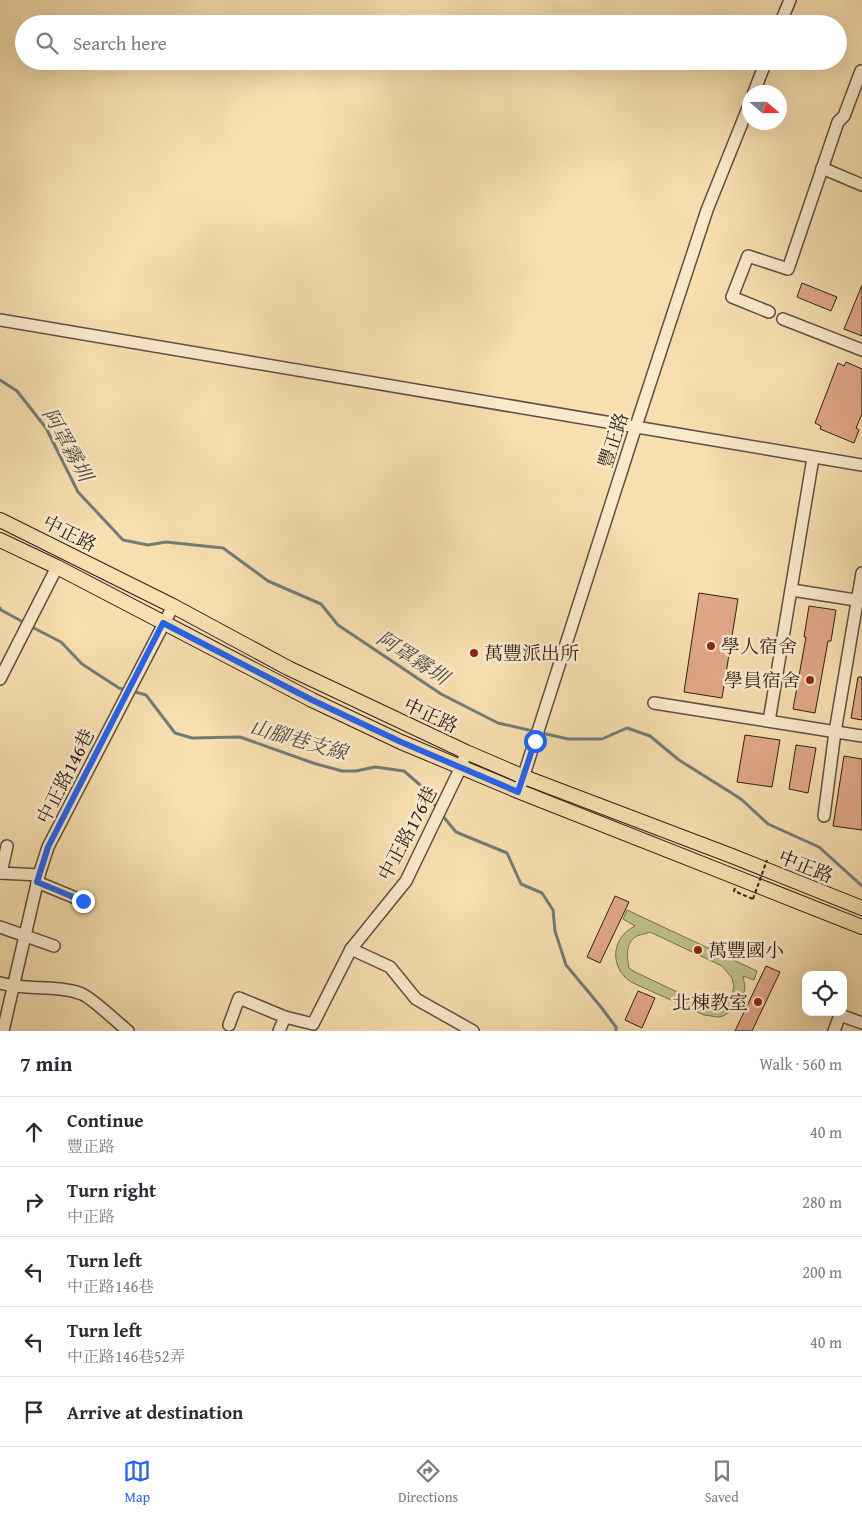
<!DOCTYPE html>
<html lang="en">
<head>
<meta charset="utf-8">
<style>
	:root { --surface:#fff; --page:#f7f7f7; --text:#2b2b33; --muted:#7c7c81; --line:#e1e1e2; --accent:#2563eb }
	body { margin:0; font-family:"Gentium Book Plus","Noto Serif TC",serif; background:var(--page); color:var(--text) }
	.controls { position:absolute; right:15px; bottom:15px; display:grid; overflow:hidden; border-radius:10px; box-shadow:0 5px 20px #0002 }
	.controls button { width:45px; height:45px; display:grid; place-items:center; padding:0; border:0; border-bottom:1px solid var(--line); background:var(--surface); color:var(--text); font:25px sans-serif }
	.compass { position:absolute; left:742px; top:85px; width:45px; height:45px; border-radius:50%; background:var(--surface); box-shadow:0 5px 20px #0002; rotate:110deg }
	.stop { position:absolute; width:15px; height:15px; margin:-11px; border:4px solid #2563eb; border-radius:50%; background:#fff }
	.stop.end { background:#2563eb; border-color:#fff; box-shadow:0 1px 5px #0008 }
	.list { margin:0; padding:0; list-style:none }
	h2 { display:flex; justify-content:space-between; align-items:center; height:65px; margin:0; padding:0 20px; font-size:21px }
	h2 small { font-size:16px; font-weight:400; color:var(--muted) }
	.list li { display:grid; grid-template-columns:32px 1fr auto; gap:15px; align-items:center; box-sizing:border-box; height:70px; padding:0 20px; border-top:1px solid var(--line) }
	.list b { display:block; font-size:19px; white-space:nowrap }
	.list p { margin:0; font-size:16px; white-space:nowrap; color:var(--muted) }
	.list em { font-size:16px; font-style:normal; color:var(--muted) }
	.icon { flex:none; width:28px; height:28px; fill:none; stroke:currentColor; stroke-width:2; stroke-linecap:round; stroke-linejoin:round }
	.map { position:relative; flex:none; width:862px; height:1031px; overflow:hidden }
	.search { position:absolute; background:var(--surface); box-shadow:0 5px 20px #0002; left:15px; right:15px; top:15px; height:55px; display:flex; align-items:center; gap:12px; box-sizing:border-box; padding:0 18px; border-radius:28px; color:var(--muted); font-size:19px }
	.sheet { height:415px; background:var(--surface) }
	nav { display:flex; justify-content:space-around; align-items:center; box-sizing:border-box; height:70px; border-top:1px solid var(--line); background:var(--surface); font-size:14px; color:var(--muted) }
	nav a { display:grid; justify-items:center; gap:2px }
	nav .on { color:var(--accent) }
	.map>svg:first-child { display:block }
</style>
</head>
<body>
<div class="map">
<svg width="862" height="1031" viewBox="0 0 862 1031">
	<rect width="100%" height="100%" fill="#f7dfb0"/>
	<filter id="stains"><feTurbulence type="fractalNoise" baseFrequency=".004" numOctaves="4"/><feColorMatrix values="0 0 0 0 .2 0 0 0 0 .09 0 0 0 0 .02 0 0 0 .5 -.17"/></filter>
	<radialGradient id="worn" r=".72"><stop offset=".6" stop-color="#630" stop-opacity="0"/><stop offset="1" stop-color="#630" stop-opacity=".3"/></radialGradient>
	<path fill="#bdc18b" stroke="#747052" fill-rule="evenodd" d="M627,910L757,971L754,980L743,976L745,987L743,999L738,1007L723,1016L718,1017L704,1015L631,982C609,967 611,938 635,926L623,919ZM650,932L722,966L732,978L734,987L732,994L722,1004L709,1007L635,972L629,968C627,957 625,942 637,936C641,934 646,934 650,932Z"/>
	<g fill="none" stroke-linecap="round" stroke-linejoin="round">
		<g stroke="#727c77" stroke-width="3">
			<polyline points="0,380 17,391 46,428 78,492 123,540 148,545 166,542 223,548 268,581 321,604 338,625 441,694 498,723 568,739 602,739 627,728 650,736 679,760 741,799 768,824 819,847 862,886"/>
			<polyline points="0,608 1,610 25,623"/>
			<polyline points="30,626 61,642 82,664 119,688 126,690"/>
			<polyline points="132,691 146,695 175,733 192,738 240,737 313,763 342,771 356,771 375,767 404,771 419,784 437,808"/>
			<polyline points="442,815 456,832 507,853 521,884 542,893 553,910 555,931 566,965 601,1007 616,1027 616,1031"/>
		</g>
	</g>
	<g fill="#e1a78a" stroke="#2b1f1a">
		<polygon points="802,283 837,297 831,311 797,297"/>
		<polygon points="862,285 862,336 844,329"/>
		<polygon points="846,362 862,369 862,414 856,428 859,430 854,443 820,429 821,426 815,423 838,363 844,366"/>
		<polygon points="699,593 738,599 722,698 684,692"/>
		<polygon points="809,606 836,610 831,641 828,641 815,713 793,709 806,637 804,637"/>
		<polygon points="858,677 862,677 862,720 851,718"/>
		<polygon points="745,735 780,740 772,787 737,782"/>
		<polygon points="796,745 816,748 808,793 789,789"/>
		<polygon points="844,756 862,759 862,830 833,826"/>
		<polygon points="615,896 629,902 600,963 587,957"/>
		<polygon points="766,966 780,972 752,1031 735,1031"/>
		<polygon points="638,991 655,998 642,1028 625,1020"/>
	</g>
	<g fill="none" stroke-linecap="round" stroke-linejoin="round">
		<defs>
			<g id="minor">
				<polyline points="780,24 790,0"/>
				<polyline points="754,92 766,61"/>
				<polyline points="822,168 862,185"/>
				<polyline points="769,312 732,297 748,256 788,269 838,122 844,116 861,71 862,71"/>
				<polyline points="783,319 862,350"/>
				<polyline points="0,320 862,465"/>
				<polyline points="792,590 862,601"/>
				<polyline points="0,679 57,567"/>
				<polyline points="654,703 862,736"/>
				<polyline points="769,721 813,458"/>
				<polyline points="466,752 461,767 406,881 351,949 390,967 416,999 473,1031"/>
				<polyline points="521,784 636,426 707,210 750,103"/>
				<polyline points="824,816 835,732 862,573"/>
				<polyline points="0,873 39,875"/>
				<polyline points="1,873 7,846"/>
				<polyline points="37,882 83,901"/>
				<polyline points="0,927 54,946"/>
				<path d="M0,983C27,991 55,984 82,994C92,998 118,1023 128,1031"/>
				<polyline points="229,1025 239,998 285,1017"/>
				<polyline points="3,1031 39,875 48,847 173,606"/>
				<polyline points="279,1031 285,1017 313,1024 351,949"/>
				<polyline points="834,1031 840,1015 862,1023"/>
			</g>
			<g id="major">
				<polyline points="0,520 173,606 288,668 466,752 524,777 732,856 862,908"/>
				<polyline points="0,540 57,567 312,700 401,742 518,791 862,927"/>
			</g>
		</defs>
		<use href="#minor" stroke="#5e4f40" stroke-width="14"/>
		<use href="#major" stroke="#2b1f1a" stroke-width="16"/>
		<polyline stroke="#2b1f1a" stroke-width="2" stroke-dasharray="4 2.5" stroke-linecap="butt" points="735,888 734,891 753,899"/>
		<use href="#minor" stroke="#faeacc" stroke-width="11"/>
		<use href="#major" stroke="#f7dfb0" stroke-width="14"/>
		<polyline stroke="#2b1f1a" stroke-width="2" stroke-dasharray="4 2.5" stroke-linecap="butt" points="753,899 767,860"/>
	</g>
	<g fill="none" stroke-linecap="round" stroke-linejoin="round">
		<polyline stroke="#2563eb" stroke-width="6" points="83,901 37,882 48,847 163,623 312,700 401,742 518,792 535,741"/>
	</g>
	<g fill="#8f2418" stroke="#faeacc" stroke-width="2">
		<circle cx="711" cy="646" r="5"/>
		<circle cx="474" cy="653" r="5"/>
		<circle cx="810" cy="680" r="5"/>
		<circle cx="698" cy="950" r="5"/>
		<circle cx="758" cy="1002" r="5"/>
	</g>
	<g text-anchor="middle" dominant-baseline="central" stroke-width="5" stroke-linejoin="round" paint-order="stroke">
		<g font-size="19" fill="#2b1f1a" stroke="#faeacc">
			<text transform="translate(613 440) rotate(-72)">豐正路</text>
			<text transform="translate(70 533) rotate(27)">中正路</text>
			<text transform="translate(431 715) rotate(25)">中正路</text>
			<text transform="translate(65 776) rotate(-63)">中正路146巷</text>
			<text transform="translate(407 833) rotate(-62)">中正路176巷</text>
			<text transform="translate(806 866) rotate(22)">中正路</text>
		</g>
		<g font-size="19" fill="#2b1f1a" stroke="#faeacc" text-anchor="start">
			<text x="721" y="646">學人宿舍</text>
			<text x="484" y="653">萬豐派出所</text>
			<text x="800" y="680" text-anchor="end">學員宿舍</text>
			<text x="708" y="950">萬豐國小</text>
			<text x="748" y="1002" text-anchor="end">北棟教室</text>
		</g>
		<g font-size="20" font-style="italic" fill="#4e4e48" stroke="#faeacc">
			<text transform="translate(68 444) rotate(61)">阿罩霧圳</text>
			<text transform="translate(413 657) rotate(33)">阿罩霧圳</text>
			<text transform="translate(299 739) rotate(16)">山腳巷支線</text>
		</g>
	</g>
	<rect width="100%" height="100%" filter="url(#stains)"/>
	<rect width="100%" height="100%" fill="url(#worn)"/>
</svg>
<div class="controls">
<button><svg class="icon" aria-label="locate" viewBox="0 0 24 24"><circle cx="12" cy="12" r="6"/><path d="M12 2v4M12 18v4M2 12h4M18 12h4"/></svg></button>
</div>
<svg class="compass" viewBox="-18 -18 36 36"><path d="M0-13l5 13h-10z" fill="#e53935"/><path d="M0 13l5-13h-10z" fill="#7c7c81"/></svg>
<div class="stop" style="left:535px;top:741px"></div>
<div class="stop end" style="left:83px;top:901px"></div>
<div class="search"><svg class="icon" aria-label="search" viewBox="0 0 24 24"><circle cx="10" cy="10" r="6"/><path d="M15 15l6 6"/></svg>Search here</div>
</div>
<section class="sheet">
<h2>7 min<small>Walk · 560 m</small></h2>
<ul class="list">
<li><svg class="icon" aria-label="ahead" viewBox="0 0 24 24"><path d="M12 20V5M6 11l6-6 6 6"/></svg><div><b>Continue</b><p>豐正路</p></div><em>40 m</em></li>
<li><svg class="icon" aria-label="right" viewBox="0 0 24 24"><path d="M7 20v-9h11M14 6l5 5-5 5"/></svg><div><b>Turn right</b><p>中正路</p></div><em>280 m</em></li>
<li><svg class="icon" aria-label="left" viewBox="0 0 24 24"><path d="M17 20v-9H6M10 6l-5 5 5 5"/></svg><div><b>Turn left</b><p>中正路146巷</p></div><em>200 m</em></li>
<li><svg class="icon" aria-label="left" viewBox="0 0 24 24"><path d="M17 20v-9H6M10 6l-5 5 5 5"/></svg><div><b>Turn left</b><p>中正路146巷52弄</p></div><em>40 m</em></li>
<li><svg class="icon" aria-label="arrive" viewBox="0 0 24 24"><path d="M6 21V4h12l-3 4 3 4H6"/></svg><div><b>Arrive at destination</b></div></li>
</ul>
</section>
<nav>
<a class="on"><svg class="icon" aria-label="map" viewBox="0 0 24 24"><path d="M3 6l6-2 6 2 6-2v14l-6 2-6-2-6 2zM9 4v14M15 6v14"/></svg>Map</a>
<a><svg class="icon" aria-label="directions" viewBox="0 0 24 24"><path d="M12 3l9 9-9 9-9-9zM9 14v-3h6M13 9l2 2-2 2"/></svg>Directions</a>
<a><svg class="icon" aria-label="saved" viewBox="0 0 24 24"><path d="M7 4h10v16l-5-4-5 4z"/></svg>Saved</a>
</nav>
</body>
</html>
